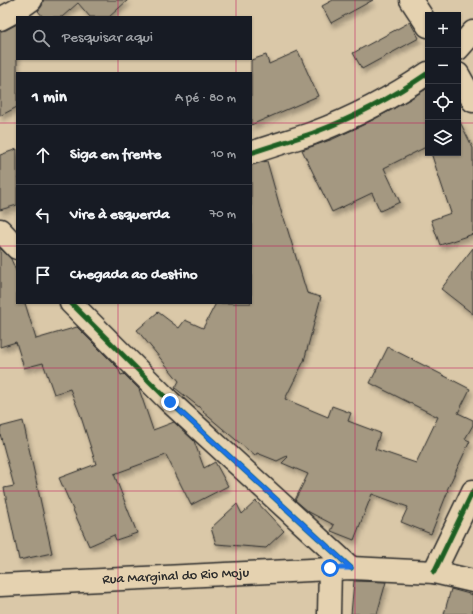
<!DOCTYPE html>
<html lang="pt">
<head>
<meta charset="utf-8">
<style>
	:root { --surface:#171b24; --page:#242831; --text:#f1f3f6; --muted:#9ea1a6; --line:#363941 }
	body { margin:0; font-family:"Gochi Hand",sans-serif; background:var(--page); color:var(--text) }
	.controls { position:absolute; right:12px; top:12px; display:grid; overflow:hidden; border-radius:0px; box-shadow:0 1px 3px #0004 }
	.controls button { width:36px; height:36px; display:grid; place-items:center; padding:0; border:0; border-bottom:1px solid var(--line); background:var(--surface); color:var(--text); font:20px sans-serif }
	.stop { position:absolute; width:12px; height:12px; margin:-9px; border:3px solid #1a73e8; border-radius:50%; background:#fff }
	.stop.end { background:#1a73e8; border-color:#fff; box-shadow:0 1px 4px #0008 }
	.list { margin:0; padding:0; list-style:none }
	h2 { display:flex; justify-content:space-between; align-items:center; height:52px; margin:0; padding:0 16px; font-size:17px }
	h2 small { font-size:13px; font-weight:400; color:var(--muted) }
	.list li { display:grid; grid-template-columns:26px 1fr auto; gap:12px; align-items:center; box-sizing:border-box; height:60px; padding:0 16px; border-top:1px solid var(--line) }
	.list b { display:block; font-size:15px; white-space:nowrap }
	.list em { font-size:13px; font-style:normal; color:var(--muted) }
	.icon { flex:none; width:22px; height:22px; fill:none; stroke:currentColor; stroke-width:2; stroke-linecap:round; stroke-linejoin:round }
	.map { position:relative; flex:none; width:473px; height:614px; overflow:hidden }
	.search { position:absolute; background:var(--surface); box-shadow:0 1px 3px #0004; left:16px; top:16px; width:236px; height:44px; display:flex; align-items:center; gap:10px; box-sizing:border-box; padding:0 14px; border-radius:0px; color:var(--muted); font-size:15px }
	.panel { position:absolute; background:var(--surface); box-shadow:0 1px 3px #0004; left:16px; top:72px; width:236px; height:232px; border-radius:0px }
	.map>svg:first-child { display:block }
</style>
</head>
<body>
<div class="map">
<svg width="473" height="614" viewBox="0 0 473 614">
	<defs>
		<filter id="shadow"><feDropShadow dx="2.5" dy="4.5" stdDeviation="2" flood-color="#0004"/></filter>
	</defs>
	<rect width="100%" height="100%" fill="#dac8a8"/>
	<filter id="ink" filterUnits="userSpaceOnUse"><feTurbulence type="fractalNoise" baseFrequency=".025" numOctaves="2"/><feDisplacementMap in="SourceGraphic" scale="8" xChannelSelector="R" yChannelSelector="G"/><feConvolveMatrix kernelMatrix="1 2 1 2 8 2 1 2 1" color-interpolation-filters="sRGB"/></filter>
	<g filter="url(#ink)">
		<g fill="#a49881" stroke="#2b2b2b" filter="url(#shadow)">
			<polygon points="43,0 128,0 109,17 90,17 78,3 62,17 43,17 38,11 42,6"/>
			<polygon points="333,0 373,0 331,23 322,6"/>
			<polygon points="410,22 419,38 362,69 353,53"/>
			<polygon points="17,24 17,107 0,116 0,31 6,30"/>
			<polygon points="298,51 318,96 251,125 251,60 266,55 269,64"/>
			<polygon points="428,88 428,146 384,168 400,202 380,211 372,193 332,212 302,150 333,139 363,125 393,109"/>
			<polygon points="458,118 473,148 473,234 440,245 431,220 451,213 431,153 458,153"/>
			<polygon points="17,149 17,205 0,210 0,155"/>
			<polygon points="267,161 283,218 284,218 307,293 321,297 304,361 285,399 328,417 332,406 351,413 348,421 380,433 375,449 416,463 438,417 370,383 388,347 470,389 458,413 473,420 473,425 465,439 470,441 447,490 448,491 431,534 401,522 408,507 372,494 354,540 331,531 334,525 309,512 295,500 308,474 282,463 288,457 287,456 277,461 257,453 255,456 203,412 204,411 175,388 179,381 137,330 158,312 179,328 185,320 203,328 216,303 251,303 251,165"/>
			<polygon points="0,248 11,259 17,273 17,303 25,303 36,339 77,327 118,368 121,375 124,374 139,389 153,430 174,422 194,441 204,468 215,462 228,486 191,505 166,455 114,474 137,533 116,540 114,535 89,546 59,478 96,464 80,414 70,389 54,394 43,363 24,368 16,342 0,347"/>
			<polygon points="473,248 473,314 441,289"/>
			<polygon points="23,421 52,553 19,560 4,488 14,486 0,434 0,427"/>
			<polygon points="256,501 284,531 266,548 216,544 211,528 237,504 242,514"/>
			<polygon points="354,581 386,582 377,614 351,614"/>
			<polygon points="451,589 473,595 473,614 444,614"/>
		</g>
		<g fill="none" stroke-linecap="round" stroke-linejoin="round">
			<defs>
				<g id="minor">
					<polyline points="411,0 428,26"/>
					<polyline points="0,19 17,10 31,0"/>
					<polyline points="458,49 473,32"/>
					<polyline points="458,74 473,101"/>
					<path d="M251,153C271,146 292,140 313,133C353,118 393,97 428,73"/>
					<polyline points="0,230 17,248"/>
					<polyline points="71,303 170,402 351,568"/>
					<polyline points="434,572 473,491"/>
					<polyline points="329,614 330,568"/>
				</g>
				<g id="major">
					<path id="s1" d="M0,585L351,568L434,572L473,581"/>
				</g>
			</defs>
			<use href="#minor" stroke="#2b2b2b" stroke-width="25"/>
			<use href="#major" stroke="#2b2b2b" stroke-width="25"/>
			<use href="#minor" stroke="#e5d2b0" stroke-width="22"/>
			<use href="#major" stroke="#e5d2b0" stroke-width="22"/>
			<defs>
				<g id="cycleway">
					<path d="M251,153C271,146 292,140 313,133C353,118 393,97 428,73"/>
					<polyline points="71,303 170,402 351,568"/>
					<polyline points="434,572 473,491"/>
				</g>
			</defs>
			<use href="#cycleway" stroke="#e5d2b0" stroke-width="8"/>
			<use href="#cycleway" stroke="#1b5e20" stroke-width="5"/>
		</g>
	</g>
	<g fill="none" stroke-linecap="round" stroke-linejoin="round" filter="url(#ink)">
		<polyline stroke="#1a73e8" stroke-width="5" points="170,402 351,568 330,568"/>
	</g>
	<path fill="none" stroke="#c2185b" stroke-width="1" stroke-opacity="0.55" d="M118,0V17M236,0V17M355,0V614M118,59V73M236,59V73M0,123H17M251,123H428M458,123H473M0,246H17M251,246H473M118,303V614M236,303V614M0,368H473M0,491H473"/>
	<g text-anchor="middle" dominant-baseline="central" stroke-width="4" stroke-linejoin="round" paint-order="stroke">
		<g font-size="14" fill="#2b2b2b" stroke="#e5d2b0">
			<text stroke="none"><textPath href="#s1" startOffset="176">Rua Marginal do Rio Moju</textPath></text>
		</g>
	</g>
</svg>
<div class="controls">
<button>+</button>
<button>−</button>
<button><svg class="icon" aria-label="locate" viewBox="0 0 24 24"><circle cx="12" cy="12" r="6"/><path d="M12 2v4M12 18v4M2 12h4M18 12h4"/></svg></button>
<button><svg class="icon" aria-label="layers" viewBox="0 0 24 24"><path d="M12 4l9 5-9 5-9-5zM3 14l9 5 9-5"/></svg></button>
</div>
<div class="stop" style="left:330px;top:568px"></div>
<div class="stop end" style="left:170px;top:402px"></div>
<div class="search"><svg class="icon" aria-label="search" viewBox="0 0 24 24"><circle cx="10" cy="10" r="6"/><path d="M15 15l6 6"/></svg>Pesquisar aqui</div>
<section class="panel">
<h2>1 min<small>A pé · 80 m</small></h2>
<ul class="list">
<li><svg class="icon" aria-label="ahead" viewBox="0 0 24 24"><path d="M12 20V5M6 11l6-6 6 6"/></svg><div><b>Siga em frente</b></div><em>10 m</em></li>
<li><svg class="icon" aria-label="left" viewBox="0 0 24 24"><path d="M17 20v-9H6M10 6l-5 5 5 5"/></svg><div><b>Vire à esquerda</b></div><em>70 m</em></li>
<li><svg class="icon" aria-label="arrive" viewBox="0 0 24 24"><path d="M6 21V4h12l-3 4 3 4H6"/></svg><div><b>Chegada ao destino</b></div></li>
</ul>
</section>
</div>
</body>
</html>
